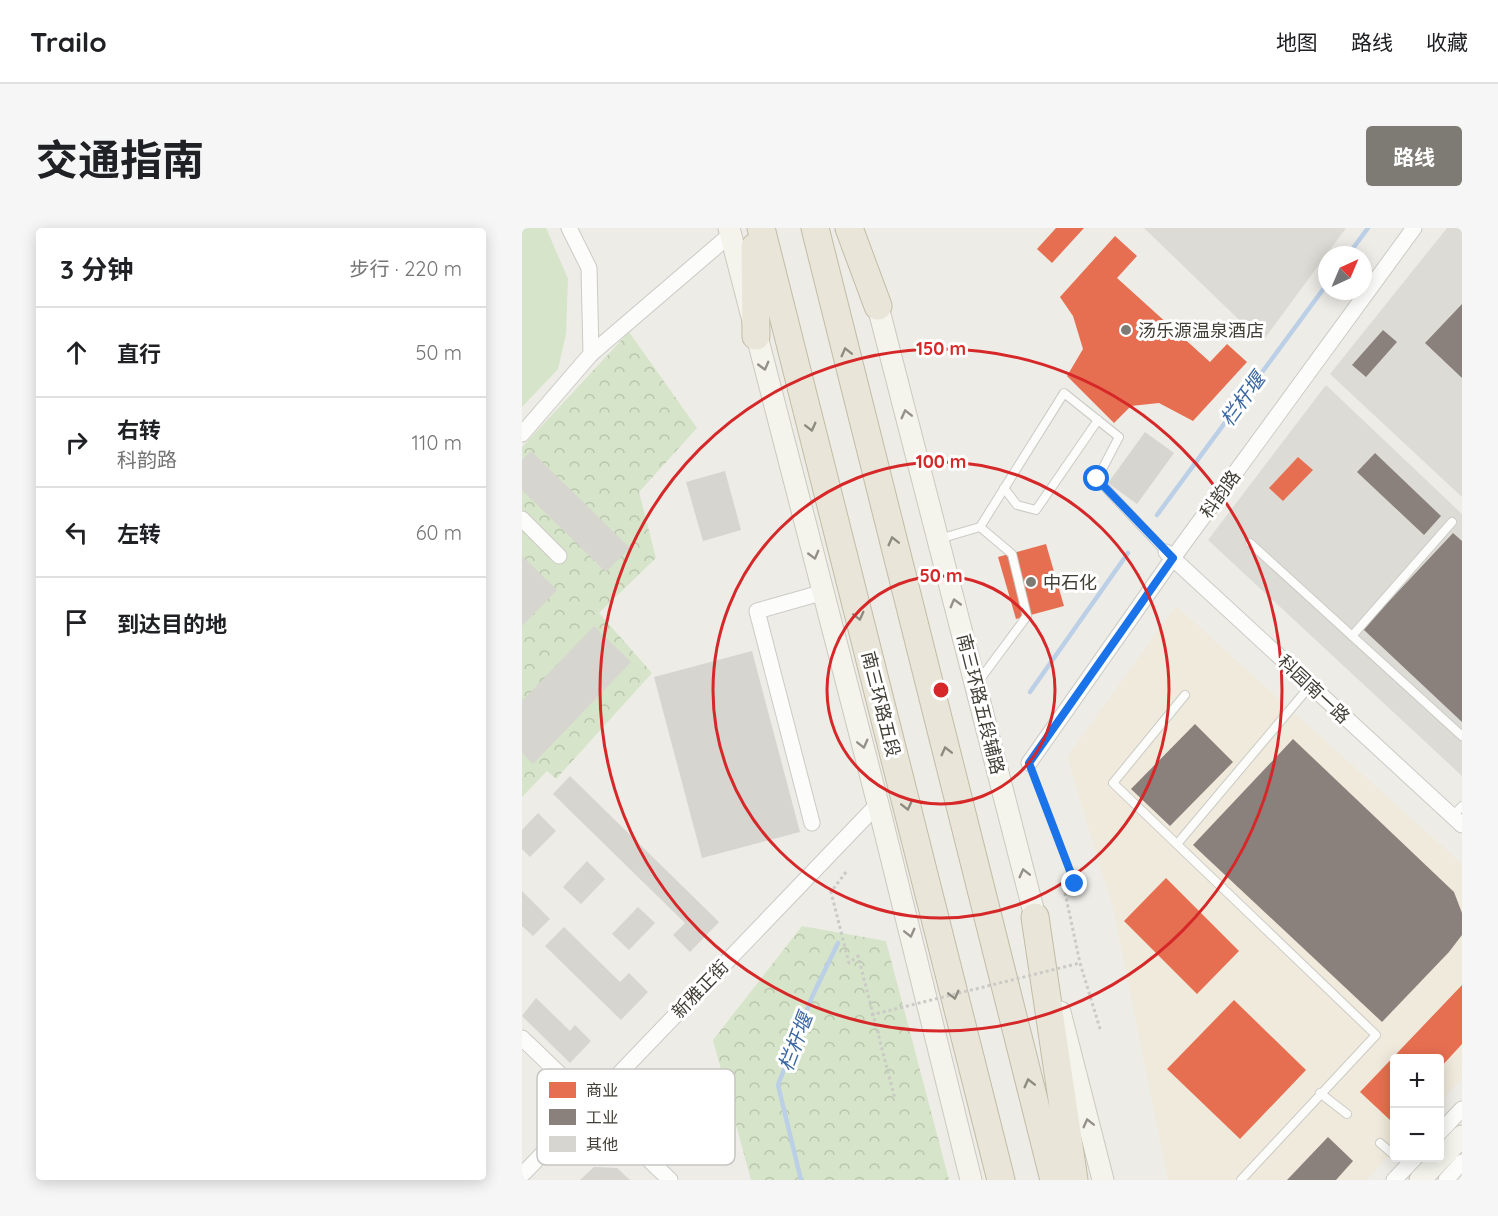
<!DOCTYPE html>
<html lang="zh">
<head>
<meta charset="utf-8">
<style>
	:root { --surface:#fff; --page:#f6f6f6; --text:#202124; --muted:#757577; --line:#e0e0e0; --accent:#7d7b73 }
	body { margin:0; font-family:Quicksand,"Noto Sans SC",sans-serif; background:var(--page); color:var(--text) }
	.controls { position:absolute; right:18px; bottom:18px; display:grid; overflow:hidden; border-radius:6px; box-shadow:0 3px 15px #0003 }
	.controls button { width:54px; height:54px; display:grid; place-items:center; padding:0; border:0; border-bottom:2px solid var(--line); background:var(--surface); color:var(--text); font:30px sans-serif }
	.compass { position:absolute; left:796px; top:18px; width:54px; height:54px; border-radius:50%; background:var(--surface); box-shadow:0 3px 15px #0003; rotate:44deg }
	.stop { position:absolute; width:18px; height:18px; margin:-14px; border:4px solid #1a73e8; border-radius:50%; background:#fff }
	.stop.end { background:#1a73e8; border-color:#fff; box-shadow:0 2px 6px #0008 }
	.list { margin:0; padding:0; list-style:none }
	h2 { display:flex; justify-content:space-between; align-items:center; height:78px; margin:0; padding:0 24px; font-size:26px }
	h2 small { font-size:20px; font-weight:400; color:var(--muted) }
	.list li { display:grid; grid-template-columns:39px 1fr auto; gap:18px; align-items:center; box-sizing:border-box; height:90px; padding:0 24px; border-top:2px solid var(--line) }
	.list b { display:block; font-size:22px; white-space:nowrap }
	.list p { margin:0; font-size:20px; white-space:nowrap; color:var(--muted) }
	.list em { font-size:20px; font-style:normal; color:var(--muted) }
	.icon { flex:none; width:33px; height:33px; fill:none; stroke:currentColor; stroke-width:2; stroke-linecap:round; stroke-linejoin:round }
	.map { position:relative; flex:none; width:940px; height:952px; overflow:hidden; border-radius:6px }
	header { display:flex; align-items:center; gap:36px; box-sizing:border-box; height:84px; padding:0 30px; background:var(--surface); border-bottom:2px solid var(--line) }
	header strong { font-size:28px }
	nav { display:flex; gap:33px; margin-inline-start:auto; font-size:21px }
	.intro { display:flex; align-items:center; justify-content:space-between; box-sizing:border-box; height:144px; padding:0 36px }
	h1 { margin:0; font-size:42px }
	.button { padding:15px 27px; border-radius:6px; background:var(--accent); color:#fff; font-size:21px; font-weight:700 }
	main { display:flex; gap:36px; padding:0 36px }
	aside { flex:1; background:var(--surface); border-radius:6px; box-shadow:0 3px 15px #0003 }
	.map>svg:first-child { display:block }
</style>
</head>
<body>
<header>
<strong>Trailo</strong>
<nav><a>地图</a><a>路线</a><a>收藏</a></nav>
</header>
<div class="intro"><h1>交通指南</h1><a class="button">路线</a></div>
<main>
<aside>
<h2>3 分钟<small>步行 · 220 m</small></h2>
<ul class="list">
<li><svg class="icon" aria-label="ahead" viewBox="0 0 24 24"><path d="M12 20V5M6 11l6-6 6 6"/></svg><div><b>直行</b></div><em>50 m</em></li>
<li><svg class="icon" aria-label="right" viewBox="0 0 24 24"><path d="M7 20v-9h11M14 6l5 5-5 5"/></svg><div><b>右转</b><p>科韵路</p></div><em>110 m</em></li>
<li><svg class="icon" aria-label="left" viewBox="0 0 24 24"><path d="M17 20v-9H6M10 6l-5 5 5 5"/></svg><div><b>左转</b></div><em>60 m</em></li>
<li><svg class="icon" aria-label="arrive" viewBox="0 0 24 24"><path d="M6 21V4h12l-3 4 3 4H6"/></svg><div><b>到达目的地</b></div></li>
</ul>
</aside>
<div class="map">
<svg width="940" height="952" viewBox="0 0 940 952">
	<defs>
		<pattern id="park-crowns" width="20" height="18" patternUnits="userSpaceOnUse" patternTransform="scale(1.5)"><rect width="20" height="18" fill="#d6e5c9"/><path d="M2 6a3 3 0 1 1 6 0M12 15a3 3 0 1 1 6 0" fill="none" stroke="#b9c6ad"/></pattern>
	</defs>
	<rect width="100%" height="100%" fill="#edece7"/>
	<polygon fill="#efeadb" points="654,378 940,636 940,850 918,874 918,830 872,830 872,922 845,952 646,952 591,680 545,529"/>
	<g fill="#dddbd5">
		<polygon points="622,0 824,0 740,114"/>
		<polygon points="925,0 940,0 940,269 808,146"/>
		<polygon points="804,157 940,286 940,548 686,312"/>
	</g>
	<g fill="url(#park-crowns)">
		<polygon points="107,104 175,200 117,264 134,330 77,385 130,445 34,551 25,543 0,569 0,219"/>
		<polygon points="280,698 364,713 427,952 229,952 191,812"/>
	</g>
	<polygon fill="#d6e5c9" points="0,0 24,0 46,51 44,106 36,141 0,179"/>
	<g fill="#e76f51">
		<polygon points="534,0 562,0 530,35 515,21"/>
		<polygon points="593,8 615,28 595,50 688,134 705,116 725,134 671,193 637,175 609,178 592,195 545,148 561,121 551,88 538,69"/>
		<polygon points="776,229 791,242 761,273 747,260"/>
		<polygon points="524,316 542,378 494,391 476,329"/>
		<polygon points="644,650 717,723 675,766 602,693"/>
		<polygon points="940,757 940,816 918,840 918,830 872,830 872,887 868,892 838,864"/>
		<polygon points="712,772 784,842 718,911 645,841"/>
	</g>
	<g fill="#8a817c">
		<polygon points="940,76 940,150 903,115"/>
		<polygon points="861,102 875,114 844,149 830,137"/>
		<polygon points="853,225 919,288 902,307 835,244"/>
		<polygon points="931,305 940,313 940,494 841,401"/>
		<polygon points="673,496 711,534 648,598 609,561"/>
		<polygon points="771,511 932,664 940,685 940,707 927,724 860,794 671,617"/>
		<polygon points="806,909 831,933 814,952 765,952"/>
	</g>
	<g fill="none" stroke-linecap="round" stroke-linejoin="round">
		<g stroke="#bbcfe7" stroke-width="4.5">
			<polyline points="826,27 846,0"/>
			<polyline points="635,287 805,56"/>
			<polyline points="508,464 606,325"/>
			<polyline points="279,952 256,857 290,769 316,715"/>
		</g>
	</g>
	<g fill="#d6d5d0">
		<polygon points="623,204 652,225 615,276 586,255"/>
		<polygon points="9,223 108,320 84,344 0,262 0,232"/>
		<polygon points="203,243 219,302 181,313 164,254"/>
		<polygon points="0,328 35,362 0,398"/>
		<polygon points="72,398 109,434 11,536 0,525 0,473"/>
		<polygon points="230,423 278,604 180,630 132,449"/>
		<polygon points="48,548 197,694 168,724 151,707 163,695 31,566"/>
		<polygon points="16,585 34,603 8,629 0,621 0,602"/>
		<polygon points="65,633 83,651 59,676 41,659"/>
		<polygon points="0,663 28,691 11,708 0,698"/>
		<polygon points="116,679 133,695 107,722 90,706"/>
		<polygon points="42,699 98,754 107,745 126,764 99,792 23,718"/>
		<polygon points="14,770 48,803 53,797 69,813 48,835 0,788"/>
		<polygon points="72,939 95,940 108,952 58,952"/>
	</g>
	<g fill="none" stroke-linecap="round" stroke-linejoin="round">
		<defs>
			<g id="lane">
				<polyline points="482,260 495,277 514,282 576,192"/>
				<polyline points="417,311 458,299 542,165 597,209 575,251 644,324"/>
				<polyline points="728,315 940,508"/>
				<polyline points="830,408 930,294"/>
				<polyline points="456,454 505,388 490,326 458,299"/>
				<polyline points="663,467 591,555 854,807 719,952"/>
				<polyline points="931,588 940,578"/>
				<polyline points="655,616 788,458"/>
				<polyline points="798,865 825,886"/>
				<polyline points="858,915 872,927"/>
			</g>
			<g id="street">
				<polyline points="69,126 209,6"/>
				<polyline points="0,206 69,126 67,40 47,0"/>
				<polyline points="0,291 37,328"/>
				<polyline points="644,324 940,597"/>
				<polyline points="507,535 651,330 892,0"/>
				<polyline points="290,595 235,383 302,364"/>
				<polyline points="0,810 148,952"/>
				<polyline points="918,904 940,881"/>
				<polyline points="0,947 356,576"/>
				<polyline points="872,952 893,930"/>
				<polyline points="924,952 940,934"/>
			</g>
			<g id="secondary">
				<polyline points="207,0 356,576 449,952"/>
				<polyline points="352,63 517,704"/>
				<polyline points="538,784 581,952"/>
				<polyline points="898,952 940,908"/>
			</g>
			<g id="highway">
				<polyline points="239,0 479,952"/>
				<polyline points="293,0 532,952"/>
				<polyline points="327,0 356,78"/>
				<polyline points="233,19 234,108"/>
				<polyline points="513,689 552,952"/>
			</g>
		</defs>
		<use href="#lane" stroke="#cbcac5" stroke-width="10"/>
		<use href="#street" stroke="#cbcac5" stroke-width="17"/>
		<use href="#secondary" stroke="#cbc9bf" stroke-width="23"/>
		<use href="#highway" stroke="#c2bca5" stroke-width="29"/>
		<g stroke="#cbcac6" stroke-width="3" stroke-dasharray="3 3" stroke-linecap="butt">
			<polyline points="512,548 553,656 542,660 558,735 579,804"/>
			<polyline points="324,644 309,664 327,735 336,728 373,871"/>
		</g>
		<use href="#lane" stroke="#fcfcfb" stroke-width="8"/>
		<use href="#street" stroke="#fcfcfb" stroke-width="15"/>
		<use href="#secondary" stroke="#f4f4ed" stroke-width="21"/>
		<use href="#highway" stroke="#e9e6d9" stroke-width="27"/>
		<polyline stroke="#cbcac6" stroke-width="3" stroke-dasharray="3 3" stroke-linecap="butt" points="349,787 558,735"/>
	</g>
	<defs><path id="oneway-chevron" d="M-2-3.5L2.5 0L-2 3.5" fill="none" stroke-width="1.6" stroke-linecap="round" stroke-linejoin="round" transform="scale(1.5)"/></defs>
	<g stroke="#8d8a7f">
		<use href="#oneway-chevron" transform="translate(324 124) rotate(-104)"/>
		<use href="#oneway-chevron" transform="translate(289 199) rotate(76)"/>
		<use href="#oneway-chevron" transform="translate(371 313) rotate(-104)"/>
		<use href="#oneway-chevron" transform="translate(337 388) rotate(76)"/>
		<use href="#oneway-chevron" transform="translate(424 523) rotate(-104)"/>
		<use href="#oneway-chevron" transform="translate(385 578) rotate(76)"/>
		<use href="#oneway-chevron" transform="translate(432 767) rotate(76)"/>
		<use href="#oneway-chevron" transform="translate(507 855) rotate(-104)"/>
	</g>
	<g stroke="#929088">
		<use href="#oneway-chevron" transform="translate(242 138) rotate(75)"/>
		<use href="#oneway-chevron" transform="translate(384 186) rotate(-104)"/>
		<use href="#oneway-chevron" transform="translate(292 327) rotate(75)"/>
		<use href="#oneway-chevron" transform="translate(433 375) rotate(-105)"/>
		<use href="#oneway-chevron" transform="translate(341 516) rotate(76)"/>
		<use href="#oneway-chevron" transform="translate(502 645) rotate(-104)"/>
		<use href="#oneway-chevron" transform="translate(388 705) rotate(76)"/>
		<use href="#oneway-chevron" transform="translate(566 895) rotate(-104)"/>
	</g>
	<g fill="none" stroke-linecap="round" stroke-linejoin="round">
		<polyline stroke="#1a73e8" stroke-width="8" points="553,656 507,535 651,330 575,251"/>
	</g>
	<g fill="none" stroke="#d62828" stroke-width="3">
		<circle cx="419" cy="462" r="114"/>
		<circle cx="419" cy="462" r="228"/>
		<circle cx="419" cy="462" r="341"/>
	</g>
	<g fill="#7d7b73" stroke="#fff" stroke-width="2">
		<circle cx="604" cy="102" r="6"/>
		<circle cx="509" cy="354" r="6"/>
	</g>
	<g text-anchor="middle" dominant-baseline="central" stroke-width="6" stroke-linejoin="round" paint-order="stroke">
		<g font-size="18" fill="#413e35" stroke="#fff" text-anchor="start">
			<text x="616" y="102">汤乐源温泉酒店</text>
			<text x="521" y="354">中石化</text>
		</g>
		<g font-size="18" fill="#413e35" stroke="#fff">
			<text transform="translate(698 266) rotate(-54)">科韵路</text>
			<text transform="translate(792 461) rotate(43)">科园南一路</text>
			<text transform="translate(359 476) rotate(76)">南三环路五段</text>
			<text transform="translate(459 476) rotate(76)">南三环路五段辅路</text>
			<text transform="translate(178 761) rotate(-46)">新雅正街</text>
		</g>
		<g font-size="20" font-style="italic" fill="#3a67a1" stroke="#fff">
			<text transform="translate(720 171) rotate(-54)">栏杆堰</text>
			<text transform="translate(273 814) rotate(-69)">栏杆堰</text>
		</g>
	</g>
	<rect x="15" y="841" width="198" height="96" rx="9" fill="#fff" stroke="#c6c5c2" stroke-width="1.5"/>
	<rect x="27" y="854" width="27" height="16" fill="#e76f51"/>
	<rect x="27" y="881" width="27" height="16" fill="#8a817c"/>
	<rect x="27" y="908" width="27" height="16" fill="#d6d5d0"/>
	<g font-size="16" fill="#413e35">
		<text x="64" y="868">商业</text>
		<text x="64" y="895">工业</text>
		<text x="64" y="922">其他</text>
	</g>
	<circle cx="419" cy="462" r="9" fill="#d62828" stroke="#fff" stroke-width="3"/>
	<g font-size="18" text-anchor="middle" font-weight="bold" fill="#d62828" stroke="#fff" stroke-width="6" stroke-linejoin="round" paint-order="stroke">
		<text x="419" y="127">150 m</text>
		<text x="419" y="240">100 m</text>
		<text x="419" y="354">50 m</text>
	</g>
</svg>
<div class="controls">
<button>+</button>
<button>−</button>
</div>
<svg class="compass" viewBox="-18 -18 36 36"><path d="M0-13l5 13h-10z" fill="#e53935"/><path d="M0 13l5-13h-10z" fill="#757577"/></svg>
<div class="stop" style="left:575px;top:251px"></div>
<div class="stop end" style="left:553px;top:656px"></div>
</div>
</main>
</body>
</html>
